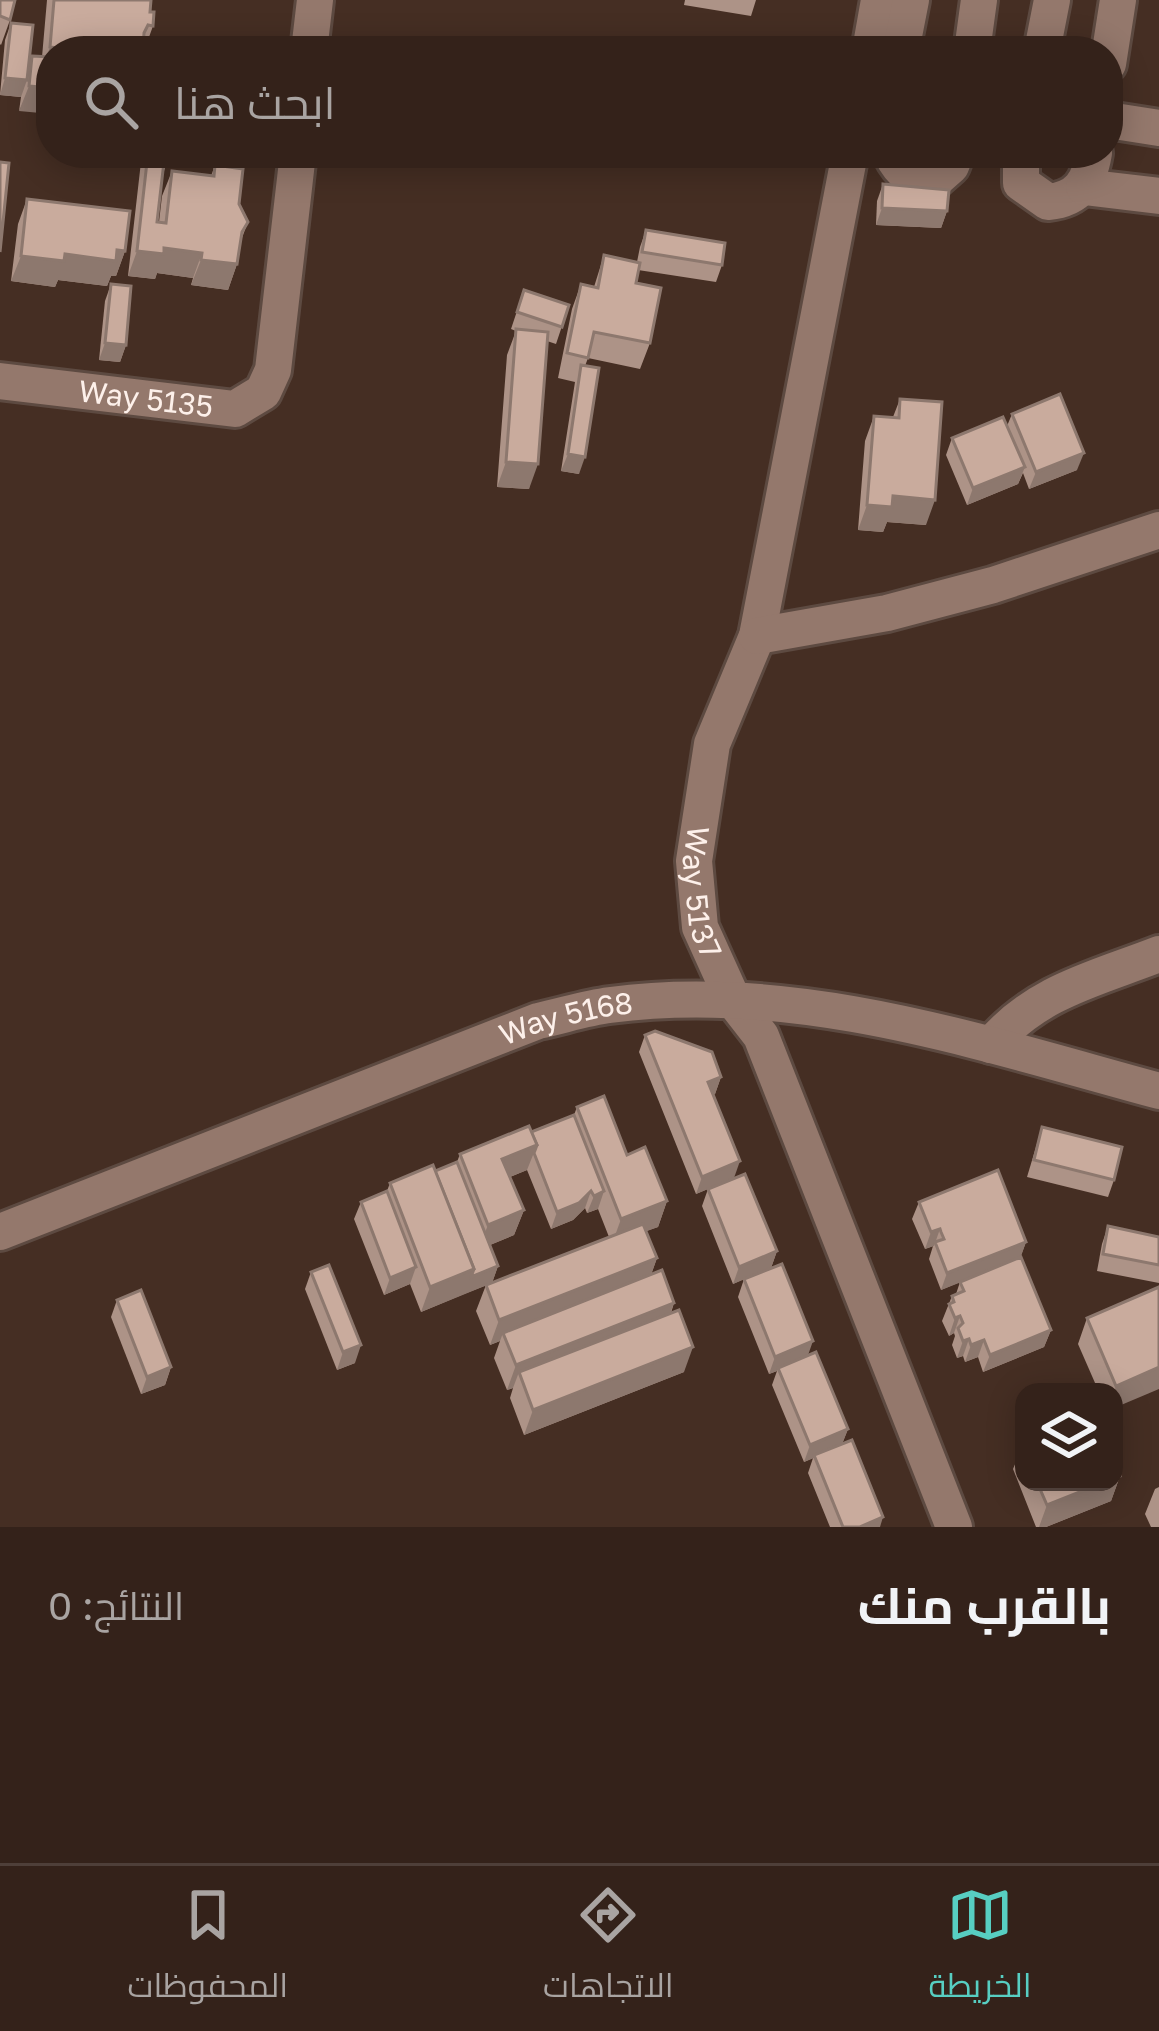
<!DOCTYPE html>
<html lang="ar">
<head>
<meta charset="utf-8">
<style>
	:root { --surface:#34221a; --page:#3f2f27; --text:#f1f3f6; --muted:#a9a4a2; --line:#4e3f39; --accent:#57cec2 }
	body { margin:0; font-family:"Golos Text",Cairo,sans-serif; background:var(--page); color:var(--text); direction:rtl }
	.controls { position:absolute; right:36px; bottom:36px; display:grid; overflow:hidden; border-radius:24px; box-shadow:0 6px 30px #0003 }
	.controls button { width:108px; height:108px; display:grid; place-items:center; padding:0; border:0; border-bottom:3px solid var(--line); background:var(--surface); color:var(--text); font:60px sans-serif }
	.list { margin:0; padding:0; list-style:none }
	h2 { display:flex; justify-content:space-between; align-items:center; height:156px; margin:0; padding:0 48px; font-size:51px }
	h2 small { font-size:39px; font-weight:400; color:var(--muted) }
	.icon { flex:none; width:66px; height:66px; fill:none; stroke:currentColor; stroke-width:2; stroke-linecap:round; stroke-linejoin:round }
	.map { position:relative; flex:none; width:1159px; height:1527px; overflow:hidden; direction:ltr }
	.search { position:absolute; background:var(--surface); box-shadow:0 6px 30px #0003; left:36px; right:36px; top:36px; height:132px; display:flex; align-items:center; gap:30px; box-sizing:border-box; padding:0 42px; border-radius:48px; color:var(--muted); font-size:45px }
	.sheet { height:336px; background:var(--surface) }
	nav { display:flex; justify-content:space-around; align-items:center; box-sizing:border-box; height:168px; border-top:3px solid var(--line); background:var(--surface); font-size:33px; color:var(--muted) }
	nav a { display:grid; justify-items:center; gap:6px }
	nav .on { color:var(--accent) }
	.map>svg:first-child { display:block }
</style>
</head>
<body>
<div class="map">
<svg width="1159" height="1527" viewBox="0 0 1159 1527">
	<rect width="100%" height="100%" fill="#452e23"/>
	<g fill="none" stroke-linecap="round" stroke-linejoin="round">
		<defs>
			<g id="minor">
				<polyline points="309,51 315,0"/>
				<polyline points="870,51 879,0"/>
				<polyline points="901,51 911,0"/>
				<polyline points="972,51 979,0"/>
				<polyline points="1042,51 1052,0"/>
				<polyline points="1108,64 1118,0"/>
				<polyline points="1108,120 1159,128"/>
				<path id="s1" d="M850,153L757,636L712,744L694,861L700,927L733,1000L761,1036L954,1527"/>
				<path d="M891,153C901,174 911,180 934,181L951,166L956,153"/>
				<path d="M1021,153V183L1048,202C1079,199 1089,182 1094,153"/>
				<polyline points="1084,187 1159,196"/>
				<path id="s2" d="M0,381L235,409L263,392L273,370L298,153"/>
				<polyline points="757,636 887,613 993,585 1159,530"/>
				<path d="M991,1045C1037,991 1095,979 1159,954"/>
				<path id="s3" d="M0,1232L538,1021C562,1016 586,1008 610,1005C796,980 982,1043 1159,1091"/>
			</g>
		</defs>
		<use href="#minor" stroke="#5d4a41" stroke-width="42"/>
		<use href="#minor" stroke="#94786c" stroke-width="36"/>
	</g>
	<g fill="#ad9387">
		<polygon points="0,0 10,20 1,45 0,44"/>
		<polygon points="47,0 151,0 150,12 153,26 144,51 51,51 19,111 21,97 0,95 5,40 11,23 29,64 32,56 42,57"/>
		<polygon points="685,0 756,0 751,16 684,5"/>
		<polygon points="142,153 170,153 162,177 157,222 159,222 162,196 172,171 211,176 215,165 239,204 248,222 240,243 237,264 228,290 191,285 193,278 157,273 155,279 128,276"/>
		<polygon points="883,184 947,211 941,228 876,225 877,201"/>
		<polygon points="27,199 125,251 116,276 111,276 107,286 58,280 55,287 11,281 18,224"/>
		<polygon points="646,230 722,265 716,282 638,270 636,283 650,343 640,369 588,358 585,366 579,474 561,471 575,382 558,378 572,309 581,284 594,287 604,255 637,262 640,247"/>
		<polygon points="111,284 126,345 120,362 99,360 105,301"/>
		<polygon points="524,290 569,305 556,344 547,341 529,489 497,487 507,355 516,331 511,329"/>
		<polygon points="900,399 926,525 887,522 883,532 858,530 865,441 874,416 893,417"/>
		<polygon points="1012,414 1077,470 1029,489 1023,473 1018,484 967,505 946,455 952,438 1007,426"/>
		<polygon points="645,1035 721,1077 715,1094 713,1095 734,1178 696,1194 639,1052"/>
		<polygon points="577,1107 627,1155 667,1201 658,1227 646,1231 657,1258 651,1275 674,1303 671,1313 684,1372 524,1435 510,1398 513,1388 507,1390 494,1358 500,1341 490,1345 476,1311 486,1285 609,1237 598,1209 587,1213 585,1208 573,1220 551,1229 527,1170 510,1177 524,1210 514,1235 490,1245 498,1266 492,1283 464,1294 421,1312 410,1284 384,1295 354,1219 361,1202 387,1191 390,1183 435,1171 457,1162 460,1154 531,1132 574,1115"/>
		<polygon points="1042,1127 1114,1180 1108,1197 1027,1177"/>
		<polygon points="708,1189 777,1251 771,1268 808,1355 848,1429 842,1444 880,1527 830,1527 808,1473 813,1458 804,1462 772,1385 777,1371 769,1374 738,1297 744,1279 733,1284 702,1206"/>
		<polygon points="919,1202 1026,1242 1020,1258 1051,1330 1044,1347 983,1372 978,1357 965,1362 963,1356 957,1358 952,1345 955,1336 954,1333 949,1336 942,1321 952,1296 956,1294 960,1282 941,1290 929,1259 933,1246 925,1249 912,1219"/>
		<polygon points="1108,1226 1159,1237 1159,1283 1097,1271 1102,1244"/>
		<polygon points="311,1272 355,1363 337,1370 305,1289"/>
		<polygon points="1159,1287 1114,1408 1114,1392 1099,1392 1078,1344 1087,1318"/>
		<polygon points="117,1300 171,1367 165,1385 141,1394 111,1317"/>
		<polygon points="1024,1443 1024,1482 1114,1482 1120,1476 1111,1501 1046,1527 1036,1527 1013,1469"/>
		<polygon points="1159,1487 1159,1527 1151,1527 1145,1514 1155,1489"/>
	</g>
	<g fill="#8d786e">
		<polygon points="76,46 108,49 108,51 51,51 51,73 41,72 50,47"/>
		<polygon points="5,78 27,80 21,97 0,95"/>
		<polygon points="29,86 51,88 51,114 19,111"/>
		<polygon points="882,208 947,211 941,228 876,225"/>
		<polygon points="164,248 202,253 193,278 157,273 155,279 128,276 137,251"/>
		<polygon points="117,250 125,251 116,276 111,276 107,286 58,280 55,287 11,281 21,256"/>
		<polygon points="201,260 237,264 228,290 191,285"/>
		<polygon points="105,343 126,345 120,362 99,360"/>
		<polygon points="1084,453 1077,470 1029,489 1036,472"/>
		<polygon points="568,454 585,457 579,474 561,471"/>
		<polygon points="506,462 538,464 529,489 497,487"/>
		<polygon points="1025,467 1018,484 967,505 973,488"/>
		<polygon points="893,496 935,500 926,525 887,522 883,532 858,530 867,505"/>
		<polygon points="721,1077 715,1094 702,1099 708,1082"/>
		<polygon points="537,1145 527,1170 493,1184 502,1159"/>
		<polygon points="740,1161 734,1178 696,1194 702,1177"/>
		<polygon points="591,1191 585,1208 573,1220 551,1229 557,1212"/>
		<polygon points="604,1191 598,1209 587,1213 594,1196"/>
		<polygon points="667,1201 658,1227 612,1244 621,1219"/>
		<polygon points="524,1210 514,1235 478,1250 488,1225"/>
		<polygon points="940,1229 934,1246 925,1249 931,1232"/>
		<polygon points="1026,1242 1020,1259 941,1290 947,1273"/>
		<polygon points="777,1251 771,1268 733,1284 739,1267"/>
		<polygon points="657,1258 648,1283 503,1333 500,1341 490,1345 499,1320"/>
		<polygon points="498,1266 492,1283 421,1312 430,1287 474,1269"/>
		<polygon points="416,1267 410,1284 384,1295 390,1278"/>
		<polygon points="674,1303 665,1328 519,1372 513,1388 507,1390 516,1365"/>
		<polygon points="960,1316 954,1333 949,1336 955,1318"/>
		<polygon points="1051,1330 1044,1347 983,1372 990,1355"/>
		<polygon points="969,1339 963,1356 957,1358 963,1341"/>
		<polygon points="984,1340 978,1357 965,1362 971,1345"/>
		<polygon points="813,1341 807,1358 778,1368 777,1371 769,1374 775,1357"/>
		<polygon points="361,1345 355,1363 337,1370 343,1352"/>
		<polygon points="693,1347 684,1372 524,1435 533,1410"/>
		<polygon points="171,1367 165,1385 141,1394 147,1377"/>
		<polygon points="1159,1367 1159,1389 1114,1408 1114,1393 1116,1386"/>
		<polygon points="848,1429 841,1447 804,1462 810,1445"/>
		<polygon points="1120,1476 1111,1501 1046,1527 1039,1527 1047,1505 1105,1482 1114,1482 1114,1478"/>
		<polygon points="883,1517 880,1527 860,1527"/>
	</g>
	<g fill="#c9ab9d" stroke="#8d786e" stroke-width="3">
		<polygon points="0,0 15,0 10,20 0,16"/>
		<polygon points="54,0 151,0 150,12 154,12 153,26 148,25 144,33 143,51 108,51 108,49 76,46 76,50 50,47"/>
		<polygon points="11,23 33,25 27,80 5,78"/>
		<polygon points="32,56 51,57 51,88 29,86"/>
		<polygon points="148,153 165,153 157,222 166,223 172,171 214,176 215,165 243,169 239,204 248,222 242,232 237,264 201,260 202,253 164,248 164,254 137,251"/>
		<polygon points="0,162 9,163 0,252"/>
		<polygon points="883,184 949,190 947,211 882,208"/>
		<polygon points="27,199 130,211 125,251 117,250 116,261 65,254 64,261 21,256"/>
		<polygon points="646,230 725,243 722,265 642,252"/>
		<polygon points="604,255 640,263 636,283 661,288 650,343 594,332 588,358 567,353 581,284 598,288"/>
		<polygon points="111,284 131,286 126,345 105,343"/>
		<polygon points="524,290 569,305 562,327 517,312"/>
		<polygon points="516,329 548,332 538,464 506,462"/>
		<polygon points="581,365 599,368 585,457 568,454"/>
		<polygon points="1060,394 1084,453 1036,472 1012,414"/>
		<polygon points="900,399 942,402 935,500 893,496 892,507 867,505 874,416 899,418"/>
		<polygon points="1003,417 1025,467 973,488 952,438"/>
		<polygon points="655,1031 712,1052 721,1077 708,1082 740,1161 702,1177 645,1035"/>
		<polygon points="604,1096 627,1155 645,1147 667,1201 621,1219 577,1107"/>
		<polygon points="574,1115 604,1191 594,1196 591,1191 579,1203 557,1212 534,1153 537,1145 531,1132"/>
		<polygon points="529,1126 537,1145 502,1159 524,1210 488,1225 460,1154"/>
		<polygon points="1042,1127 1122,1147 1114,1180 1034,1160"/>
		<polygon points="457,1162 498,1266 471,1277 474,1269 435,1171"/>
		<polygon points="433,1165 474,1269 430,1287 390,1183"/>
		<polygon points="998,1170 1026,1242 947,1273 935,1242 944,1239 941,1232 940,1229 931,1232 919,1202"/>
		<polygon points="745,1174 777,1251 739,1267 708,1189"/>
		<polygon points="387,1191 416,1267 390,1278 361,1202"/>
		<polygon points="643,1224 657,1258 499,1320 486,1285"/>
		<polygon points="1108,1226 1159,1237 1159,1265 1103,1254"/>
		<polygon points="1021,1257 1051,1330 990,1355 984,1340 971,1345 969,1339 963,1341 958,1328 963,1323 960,1316 955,1318 949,1304 954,1302 952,1296 964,1291 960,1282"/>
		<polygon points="782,1264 813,1341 775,1357 744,1279"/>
		<polygon points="329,1265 361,1345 343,1352 311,1272"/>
		<polygon points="662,1270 674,1303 516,1365 503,1333"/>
		<polygon points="1159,1287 1159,1367 1116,1386 1087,1318"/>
		<polygon points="141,1290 171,1367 147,1377 117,1300"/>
		<polygon points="679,1310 693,1347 533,1410 519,1372"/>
		<polygon points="816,1352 848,1429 810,1445 778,1368"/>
		<polygon points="852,1440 883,1517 860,1527 843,1527 814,1455"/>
		<polygon points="1114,1460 1120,1476 1114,1478"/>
		<polygon points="1037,1482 1105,1482 1047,1505"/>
	</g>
	<g text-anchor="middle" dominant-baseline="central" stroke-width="12" stroke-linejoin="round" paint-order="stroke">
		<g font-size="30" fill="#fdf0ea" stroke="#3b2419">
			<text stroke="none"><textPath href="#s2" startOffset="147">Way 5135</textPath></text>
			<text stroke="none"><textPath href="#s1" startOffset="759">Way 5137</textPath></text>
			<text stroke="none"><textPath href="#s3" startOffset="606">Way 5168</textPath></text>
		</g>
	</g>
</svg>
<div class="controls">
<button><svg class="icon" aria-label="layers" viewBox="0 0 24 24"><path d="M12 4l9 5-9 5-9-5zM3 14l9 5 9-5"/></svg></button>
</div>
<div class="search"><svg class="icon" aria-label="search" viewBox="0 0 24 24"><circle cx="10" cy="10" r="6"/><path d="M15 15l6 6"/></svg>ابحث هنا</div>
</div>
<section class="sheet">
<h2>بالقرب منك<small>النتائج: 0</small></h2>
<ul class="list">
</ul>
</section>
<nav>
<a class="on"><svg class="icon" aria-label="map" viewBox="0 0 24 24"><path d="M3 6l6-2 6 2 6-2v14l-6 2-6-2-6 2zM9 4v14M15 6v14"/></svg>الخريطة</a>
<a><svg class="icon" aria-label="directions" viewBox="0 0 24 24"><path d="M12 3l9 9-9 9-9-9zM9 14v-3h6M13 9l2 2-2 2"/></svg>الاتجاهات</a>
<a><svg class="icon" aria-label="saved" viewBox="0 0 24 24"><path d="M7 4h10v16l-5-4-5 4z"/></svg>المحفوظات</a>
</nav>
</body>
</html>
